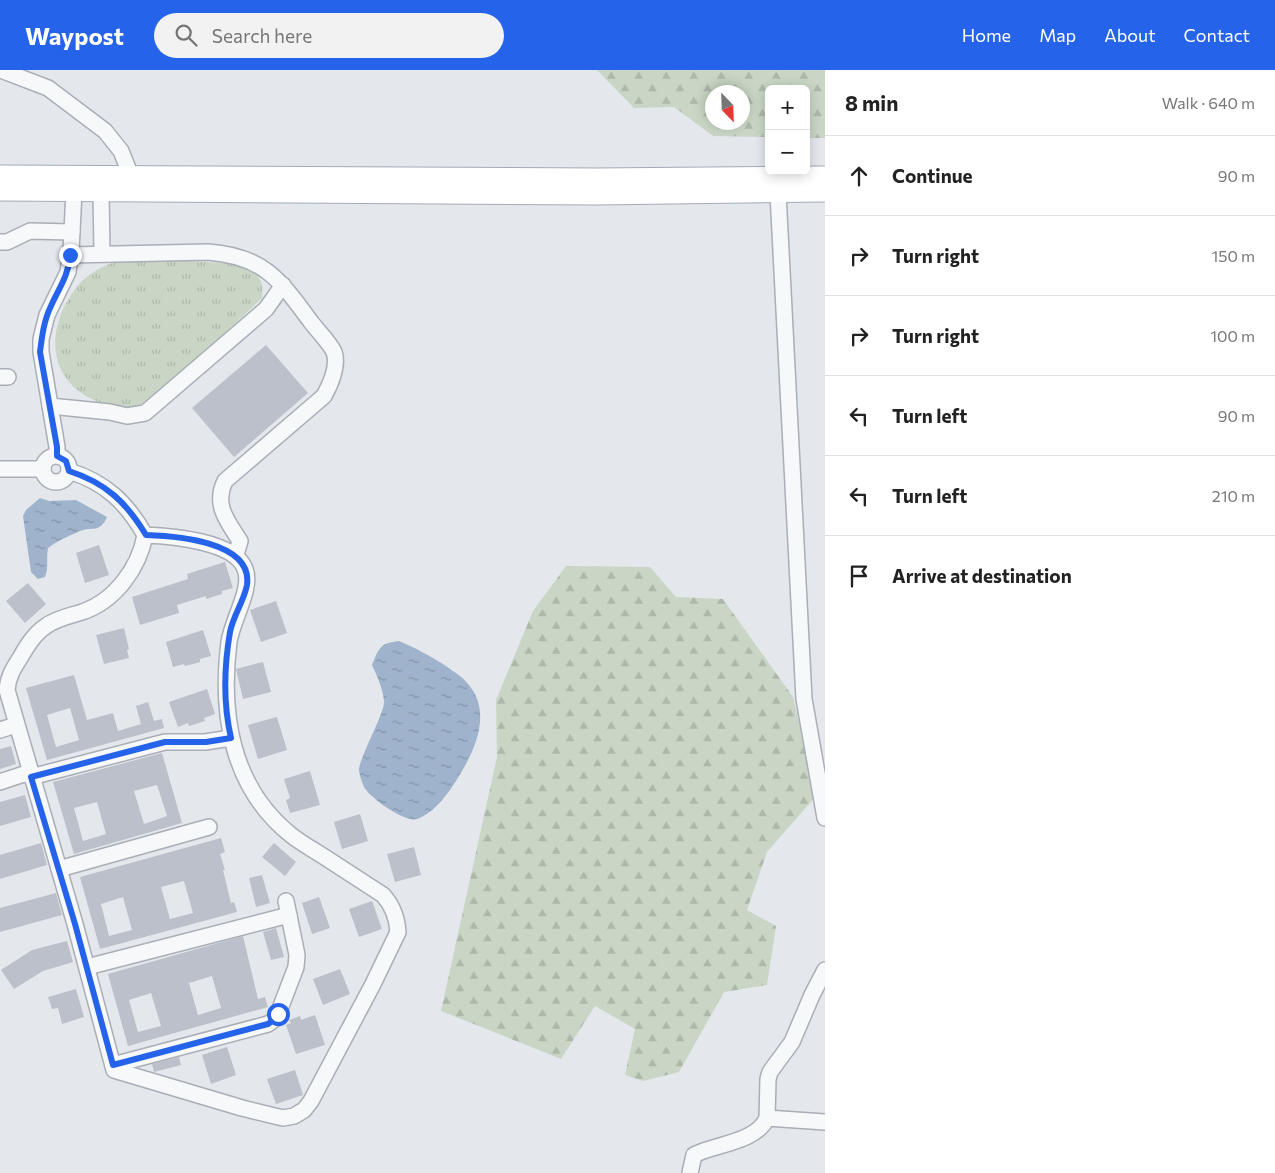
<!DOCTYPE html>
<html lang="en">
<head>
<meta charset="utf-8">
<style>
	:root { --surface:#fff; --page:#f2f2f2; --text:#222; --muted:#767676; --line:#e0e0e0; --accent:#2563eb }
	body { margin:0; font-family:Commissioner,sans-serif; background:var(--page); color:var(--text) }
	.controls { position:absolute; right:15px; top:15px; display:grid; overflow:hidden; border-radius:8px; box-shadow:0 2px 12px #0003 }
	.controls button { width:45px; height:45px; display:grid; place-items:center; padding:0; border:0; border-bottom:1px solid var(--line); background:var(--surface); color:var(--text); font:25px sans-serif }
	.compass { position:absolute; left:705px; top:15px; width:45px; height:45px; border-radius:50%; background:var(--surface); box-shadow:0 2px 12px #0003; rotate:157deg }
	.stop { position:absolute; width:15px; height:15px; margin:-11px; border:4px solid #2563eb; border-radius:50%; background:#fff }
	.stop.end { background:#2563eb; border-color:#fff; box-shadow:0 1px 5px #0008 }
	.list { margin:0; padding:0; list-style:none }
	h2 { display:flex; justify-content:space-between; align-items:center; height:65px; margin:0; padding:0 20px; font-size:21px }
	h2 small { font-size:16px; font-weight:400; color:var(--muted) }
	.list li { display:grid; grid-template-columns:32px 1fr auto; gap:15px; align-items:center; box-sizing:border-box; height:80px; padding:0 20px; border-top:1px solid var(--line) }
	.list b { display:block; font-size:19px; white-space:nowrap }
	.list em { font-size:16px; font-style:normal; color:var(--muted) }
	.icon { flex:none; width:28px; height:28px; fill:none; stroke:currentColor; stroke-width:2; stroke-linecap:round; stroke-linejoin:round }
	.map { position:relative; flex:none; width:825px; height:1103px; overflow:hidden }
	header { display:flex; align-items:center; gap:30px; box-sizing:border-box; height:70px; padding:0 25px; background:var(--accent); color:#fff }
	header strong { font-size:24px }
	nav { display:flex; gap:28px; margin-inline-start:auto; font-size:18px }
	.search { width:350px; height:45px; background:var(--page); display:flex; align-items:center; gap:12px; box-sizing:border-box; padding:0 18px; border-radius:28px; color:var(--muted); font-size:19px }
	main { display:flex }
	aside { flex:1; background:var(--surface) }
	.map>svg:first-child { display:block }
</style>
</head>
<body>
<header>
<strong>Waypost</strong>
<div class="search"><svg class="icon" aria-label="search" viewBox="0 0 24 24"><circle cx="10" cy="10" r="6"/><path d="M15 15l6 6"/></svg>Search here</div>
<nav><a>Home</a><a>Map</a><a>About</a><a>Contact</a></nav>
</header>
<main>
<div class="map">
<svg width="825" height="1103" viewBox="0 0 825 1103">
	<defs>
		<pattern id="grass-tufts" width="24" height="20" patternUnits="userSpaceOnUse" patternTransform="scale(1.25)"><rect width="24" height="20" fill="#c9d6c5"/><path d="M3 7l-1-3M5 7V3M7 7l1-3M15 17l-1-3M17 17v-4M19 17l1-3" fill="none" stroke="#adb8ab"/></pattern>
		<pattern id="forest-firs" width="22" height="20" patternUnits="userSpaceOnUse" patternTransform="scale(1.25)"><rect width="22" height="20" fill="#c9d6c5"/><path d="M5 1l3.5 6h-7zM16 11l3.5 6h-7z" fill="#adb8ab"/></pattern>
		<pattern id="water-ripples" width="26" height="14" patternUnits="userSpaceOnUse" patternTransform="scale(1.25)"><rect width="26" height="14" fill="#9fb4cc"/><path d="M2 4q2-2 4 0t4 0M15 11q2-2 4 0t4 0" fill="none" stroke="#8293a7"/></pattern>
	</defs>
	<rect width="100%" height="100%" fill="#e4e7ec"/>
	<path fill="url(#grass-tufts)" d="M133,188L245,194C259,202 264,213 262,228C232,257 201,285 168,312C160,319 149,332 139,335C126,340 111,338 98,332C57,315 46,279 63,239C69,227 77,214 88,206C101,196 117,190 133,188Z"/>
	<g fill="url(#forest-firs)" fill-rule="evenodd">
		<path d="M597,0H825V68H806V19H769V67L713,66L674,37L634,38ZM712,22H742V52H712Z"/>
		<polygon points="566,496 650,497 676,527 723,529 793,627 816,726 767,782 747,840 776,856 767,915 724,922 679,1002 643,1011 625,1005 635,959 595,936 561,989 441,941 497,687 496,630 533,541"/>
	</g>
	<g fill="url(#water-ripples)">
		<path d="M40,428L49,431L76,430L107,447C99,464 93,456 80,461C69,466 57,471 48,478C46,488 49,497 45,507L38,509L31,502L23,446L26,440Z"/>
		<path d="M399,571C416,578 430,586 446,596C454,602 463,607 469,615C492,643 475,680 459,706C450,721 435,743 417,749C405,753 370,728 364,717C362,712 359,704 359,699C360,690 375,659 379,649C381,643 384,638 384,631C383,619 377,606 372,595C379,578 380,573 399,571Z"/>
	</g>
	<g fill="#bbc0ca" fill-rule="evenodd">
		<polygon points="266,275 308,323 234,387 192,338"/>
		<polygon points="99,475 109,505 85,513 76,483"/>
		<polygon points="225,492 233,518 222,521 222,524 206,529 206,526 177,535 179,543 140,555 132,527 188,509 187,504"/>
		<polygon points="28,513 46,534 25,553 6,531"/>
		<polygon points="276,531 287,563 261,572 250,540"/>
		<polygon points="124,558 129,579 127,580 129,588 104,594 96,565"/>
		<polygon points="203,560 211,586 200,589 200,592 193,594 185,596 184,594 173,597 166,572"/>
		<polygon points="263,592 271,622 243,629 236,599"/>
		<path d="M74,605L87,650L113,643L118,661L141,654L136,636L148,632L154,651L162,649L164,658L47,690L26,618ZM70,638L79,670L56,677L47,645Z"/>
		<polygon points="207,619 215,644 204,648 205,651 189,656 188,653 178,657 169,632"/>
		<polygon points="277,647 287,680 258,689 248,655"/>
		<polygon points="11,676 16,694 0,699 0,679"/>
		<path d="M162,683L182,753L74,784L53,712ZM157,715L167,746L144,754L134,721ZM97,732L106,764L83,771L74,738Z"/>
		<polygon points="310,701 320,735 290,743 286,730 290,728 284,709"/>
		<polygon points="25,725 31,747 0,756 0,732"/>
		<polygon points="360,744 368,771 342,779 334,752"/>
		<path d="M221,768L225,782L220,784L225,800H223L231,833L234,832L237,842L100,879L80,807ZM184,811L193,843L170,849L161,817ZM123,827L132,860L109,866L101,834Z"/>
		<polygon points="41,773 47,795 0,809 0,785"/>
		<polygon points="274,773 296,792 285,806 262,787"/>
		<polygon points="414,777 421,805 395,812 387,784"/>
		<polygon points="262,805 270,833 256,837 249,808"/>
		<polygon points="56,823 62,845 0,862 0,838"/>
		<polygon points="319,827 330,858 312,864 302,833"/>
		<polygon points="372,831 382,859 359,867 349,839"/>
		<polygon points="276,858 284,887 271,890 263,862"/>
		<path d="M243,866L258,929L265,927L268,937L128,976L108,904ZM212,906L221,938L198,945L189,913ZM151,923L161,956L138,962L129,930Z"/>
		<polygon points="67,871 73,892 43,901 14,919 1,900 32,880"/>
		<polygon points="340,899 350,924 323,935 313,909"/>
		<polygon points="76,919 84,947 62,954 58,938 52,939 48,927"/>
		<polygon points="315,945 325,975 296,984 286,955 291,953 289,950 300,946 301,950"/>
		<polygon points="227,977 236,1005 211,1014 202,985"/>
		<polygon points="179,987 181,995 154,1002 152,994"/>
		<polygon points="295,1000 303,1025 276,1034 267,1009"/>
	</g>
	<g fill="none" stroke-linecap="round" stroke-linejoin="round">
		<defs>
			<g id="minor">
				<polyline points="1,0 48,18 105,61 121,81 131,106"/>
				<polyline points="101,122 102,184"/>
				<polyline points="778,123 804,629 825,748"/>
				<polyline points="0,172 7,172 30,161 72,162"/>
				<path d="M70,185L208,182C264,186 280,210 311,252C317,260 330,273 334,282C339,296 330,315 324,326L225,411C213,435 228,452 240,471L236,485"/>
				<polyline points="0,307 8,307"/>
				<polyline points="50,336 110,342 127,346 145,343 266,239 283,215"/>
				<polyline points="57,386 57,377 41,282 41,269 47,245 68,202 71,181 74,121"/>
				<circle cx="56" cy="399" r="13"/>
				<polyline points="0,399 43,399"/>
				<path d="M69,401C105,412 127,433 145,465C139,498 115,531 82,542C70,546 57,548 46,556C34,564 27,576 20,588C13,599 8,607 7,620L75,854L114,1000L242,1038L283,1048L294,1046L304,1040L311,1031L373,914L398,862C397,847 393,836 383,825C363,812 343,799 323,786C312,779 301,773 291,765C231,717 220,643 229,572C232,550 253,518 245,499C235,471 171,466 145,465"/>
				<polyline points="0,660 16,655"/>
				<polyline points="31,707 165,672 205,672 231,668"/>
				<polyline points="0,712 30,702"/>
				<polyline points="59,799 209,757"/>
				<polyline points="87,897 289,845"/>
				<polyline points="113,995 268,954 275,949 278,944 296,897 297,885 286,831"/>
				<polyline points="767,1048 825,1052"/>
				<path d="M690,1103L694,1085C714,1074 756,1073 767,1048L768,1009L770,1002L792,972L812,925L825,900"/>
			</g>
			<g id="major">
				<polyline points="0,105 597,108 825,106"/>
				<polyline points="0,121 597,125 825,122"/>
			</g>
		</defs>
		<use href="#minor" stroke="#a9aeb7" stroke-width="18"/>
		<use href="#major" stroke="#a3abb8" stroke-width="21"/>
		<use href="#minor" stroke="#f7f8fa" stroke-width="15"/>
		<use href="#major" stroke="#fff" stroke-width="19"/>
	</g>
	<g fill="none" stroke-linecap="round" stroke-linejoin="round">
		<path stroke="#2563eb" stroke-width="6" d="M70,185C69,205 59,218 51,236C44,250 42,266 40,282L57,377V386L66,391L69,401C106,413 126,432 146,465C175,466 253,471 247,515C244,531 233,546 230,562C224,597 223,633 231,668L206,672H165L31,707L75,854L113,995L268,954L275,949L278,944"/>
	</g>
</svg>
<div class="controls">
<button>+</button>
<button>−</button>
</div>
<svg class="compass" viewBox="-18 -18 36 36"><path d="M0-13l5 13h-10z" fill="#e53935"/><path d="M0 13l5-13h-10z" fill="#767676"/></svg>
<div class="stop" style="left:278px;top:944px"></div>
<div class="stop end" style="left:70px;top:185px"></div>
</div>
<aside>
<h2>8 min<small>Walk · 640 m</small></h2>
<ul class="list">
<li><svg class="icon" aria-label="ahead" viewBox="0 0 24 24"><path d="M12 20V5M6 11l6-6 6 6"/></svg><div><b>Continue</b></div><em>90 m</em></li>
<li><svg class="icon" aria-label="right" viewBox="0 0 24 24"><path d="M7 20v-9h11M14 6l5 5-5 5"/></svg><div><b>Turn right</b></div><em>150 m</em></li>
<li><svg class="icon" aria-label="right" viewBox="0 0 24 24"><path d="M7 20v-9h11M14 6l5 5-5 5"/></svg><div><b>Turn right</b></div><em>100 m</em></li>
<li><svg class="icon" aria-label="left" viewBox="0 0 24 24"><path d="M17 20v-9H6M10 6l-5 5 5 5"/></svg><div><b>Turn left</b></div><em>90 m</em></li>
<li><svg class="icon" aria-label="left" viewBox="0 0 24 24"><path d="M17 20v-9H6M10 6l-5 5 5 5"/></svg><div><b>Turn left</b></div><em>210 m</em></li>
<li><svg class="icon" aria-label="arrive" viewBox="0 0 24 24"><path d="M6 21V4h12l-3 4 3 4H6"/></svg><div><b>Arrive at destination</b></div></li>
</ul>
</aside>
</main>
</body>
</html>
